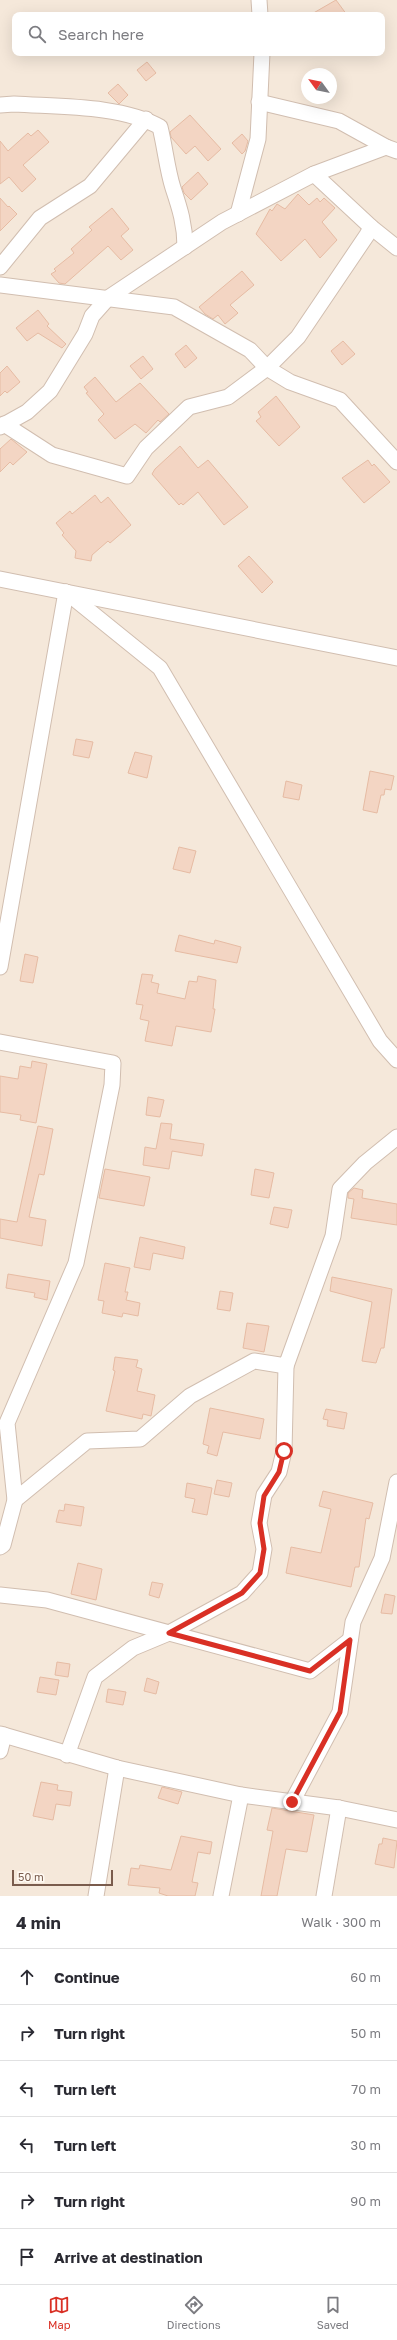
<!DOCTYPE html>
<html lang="en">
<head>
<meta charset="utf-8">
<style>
	:root { --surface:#fff; --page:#f2f2f3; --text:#2b2b33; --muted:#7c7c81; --line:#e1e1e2; --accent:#d93025 }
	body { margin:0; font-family:"Golos Text",sans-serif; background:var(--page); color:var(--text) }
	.compass { position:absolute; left:301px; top:68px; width:36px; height:36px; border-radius:50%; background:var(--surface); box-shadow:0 4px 16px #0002; rotate:303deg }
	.scale { position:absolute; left:12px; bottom:10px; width:101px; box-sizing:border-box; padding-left:4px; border:2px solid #7a5c4d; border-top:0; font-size:11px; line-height:14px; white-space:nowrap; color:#7a5c4d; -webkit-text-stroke:3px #fffaf3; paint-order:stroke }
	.stop { position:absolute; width:12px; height:12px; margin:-9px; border:3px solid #d93025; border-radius:50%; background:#fff }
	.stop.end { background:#d93025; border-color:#fff; box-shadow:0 1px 4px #0008 }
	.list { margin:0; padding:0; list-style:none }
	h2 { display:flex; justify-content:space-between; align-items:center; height:52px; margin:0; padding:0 16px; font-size:17px }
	h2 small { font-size:13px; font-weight:400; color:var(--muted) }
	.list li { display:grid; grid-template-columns:26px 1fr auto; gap:12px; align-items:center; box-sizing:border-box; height:56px; padding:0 16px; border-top:1px solid var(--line) }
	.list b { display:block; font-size:15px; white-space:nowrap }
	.list em { font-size:13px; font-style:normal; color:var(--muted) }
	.icon { flex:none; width:22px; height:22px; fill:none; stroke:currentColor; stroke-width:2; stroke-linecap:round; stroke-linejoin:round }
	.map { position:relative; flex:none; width:397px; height:1896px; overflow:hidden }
	.search { position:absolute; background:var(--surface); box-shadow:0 4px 16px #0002; left:12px; right:12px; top:12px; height:44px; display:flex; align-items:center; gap:10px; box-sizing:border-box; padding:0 14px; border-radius:8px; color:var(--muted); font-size:15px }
	.sheet { height:388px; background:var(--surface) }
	nav { display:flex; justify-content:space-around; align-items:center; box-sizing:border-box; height:56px; border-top:1px solid var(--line); background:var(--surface); font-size:11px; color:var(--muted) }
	nav a { display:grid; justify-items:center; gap:2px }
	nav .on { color:var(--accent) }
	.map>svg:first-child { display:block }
</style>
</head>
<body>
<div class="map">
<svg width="397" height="1896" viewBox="0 0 397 1896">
	<rect width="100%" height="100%" fill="#fdf6ec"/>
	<path fill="#f5e8da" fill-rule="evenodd" d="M0,0H397V1896H0ZM15,15H382V53H15ZM307,74H331V98H307Z"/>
	<g fill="#f3d5c3" stroke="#e6bba3">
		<polygon points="336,0 347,15 310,15"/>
		<polygon points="147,62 156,73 146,81 137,70"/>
		<polygon points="118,84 128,95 119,104 108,93"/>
		<polygon points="190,115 221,149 208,161 195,146 186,154 171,137 170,132"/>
		<polygon points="38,130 49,142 23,165 36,179 22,192 9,177 0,184 0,141 8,151 28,133 31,136"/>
		<polygon points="242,134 248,141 245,151 242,154 232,143"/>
		<polygon points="198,172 208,184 191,200 184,193 182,187"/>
		<polygon points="298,194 309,205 317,198 320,202 324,198 335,208 322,222 337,240 320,258 305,239 281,261 256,234 270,209 272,211 277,204 285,209"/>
		<polygon points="0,198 8,207 9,206 17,214 0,231"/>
		<polygon points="112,208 129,229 121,236 133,250 121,260 108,246 65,284 59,283 51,274 56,271 54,269 74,253 71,249 92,230 89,227"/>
		<polygon points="242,271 254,285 230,305 238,313 225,324 218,315 213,319 205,314 199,307"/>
		<polygon points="38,310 49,324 47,326 66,344 62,348 38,333 27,341 16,328"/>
		<polygon points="343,341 355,354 342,365 331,351"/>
		<polygon points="186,345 197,358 185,368 175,354"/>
		<polygon points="143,356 153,369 141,379 130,366"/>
		<polygon points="7,366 20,382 7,393 5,391 0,396 0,373"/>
		<polygon points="95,377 116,402 140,383 169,414 160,422 158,420 146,433 135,424 115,439 98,420 104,414 86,393 88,392 84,387"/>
		<polygon points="276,396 300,427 279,446 256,421 261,417 258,412"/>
		<polygon points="11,439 27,452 13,465 10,462 0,472 0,449"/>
		<polygon points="180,446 198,468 208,460 248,507 224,525 198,492 183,505 181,503 179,505 152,474 155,469"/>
		<polygon points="368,460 372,466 374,464 390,482 364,503 342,478"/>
		<polygon points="95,495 101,503 108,497 131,525 110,543 108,541 92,555 91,561 75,558 76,551 62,535 64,533 56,523 70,511 72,514"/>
		<polygon points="249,556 273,582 262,593 238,566"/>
		<polygon points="76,739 93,742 89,758 73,755"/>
		<polygon points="135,752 152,756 147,778 128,773"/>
		<polygon points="370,771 394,776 391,790 385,789 384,795 381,795 377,813 363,810"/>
		<polygon points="286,781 302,785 299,800 283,797"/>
		<polygon points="179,847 196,851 190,873 173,869"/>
		<polygon points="179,935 214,944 215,940 241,947 237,963 175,951"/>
		<polygon points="25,954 38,957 33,983 20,981"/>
		<polygon points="142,974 153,975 151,982 159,984 157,993 185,999 189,981 197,982 198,976 216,980 213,1009 215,1009 211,1032 176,1026 172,1046 145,1041 149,1021 140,1019 143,1005 136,1004"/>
		<polygon points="32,1061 47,1064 36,1123 20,1120 21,1115 0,1112 0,1076 18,1079 20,1066 31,1068"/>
		<polygon points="148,1097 164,1100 160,1117 146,1115"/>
		<polygon points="161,1123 172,1124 170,1139 204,1144 202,1156 172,1151 169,1169 143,1165 145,1147 156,1149"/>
		<polygon points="38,1126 53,1129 44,1175 39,1174 29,1217 46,1220 42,1246 0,1238 0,1219 17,1222"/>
		<polygon points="105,1169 150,1177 144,1206 99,1198"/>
		<polygon points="255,1169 274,1173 269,1198 251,1195"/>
		<polygon points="354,1188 363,1190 362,1198 397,1204 397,1225 351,1218 354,1199 348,1198 348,1193"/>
		<polygon points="274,1207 292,1210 288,1228 270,1224"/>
		<polygon points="140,1237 185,1247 183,1259 153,1253 150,1270 134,1267"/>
		<polygon points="105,1263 130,1268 125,1292 128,1292 126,1300 140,1303 138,1316 123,1313 122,1317 102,1313 104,1301 98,1300"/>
		<polygon points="8,1274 50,1281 47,1300 34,1297 35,1293 6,1288"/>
		<polygon points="332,1277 392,1289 384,1348 381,1348 376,1363 362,1361 372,1302 330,1291"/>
		<polygon points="220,1291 233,1293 230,1311 217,1309"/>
		<polygon points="247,1323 269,1326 264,1352 243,1348"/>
		<polygon points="115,1357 138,1360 136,1367 142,1369 137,1391 155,1395 151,1416 143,1414 142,1419 106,1411 115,1371 113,1370"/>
		<polygon points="210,1408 264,1419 260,1439 223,1432 217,1456 207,1453 209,1446 203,1444"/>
		<polygon points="326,1409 347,1413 344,1429 327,1426 328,1420 323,1419"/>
		<polygon points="217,1480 232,1483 229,1497 214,1494"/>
		<polygon points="187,1483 212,1488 207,1515 192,1512 195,1499 185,1497"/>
		<polygon points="323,1491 373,1503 369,1519 366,1518 359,1567 355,1567 351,1587 286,1573 291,1547 321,1553 331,1509 319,1506"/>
		<polygon points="65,1504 84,1507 81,1526 56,1522 59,1510 64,1511"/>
		<polygon points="78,1563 102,1569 96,1600 71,1594"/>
		<polygon points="152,1582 163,1584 159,1598 149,1595"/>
		<polygon points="385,1594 395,1596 392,1614 381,1613"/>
		<polygon points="57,1662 70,1664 68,1677 55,1675"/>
		<polygon points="40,1677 59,1680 56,1695 37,1692"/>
		<polygon points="147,1678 159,1682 156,1694 144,1691"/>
		<polygon points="108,1689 126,1692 123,1705 106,1702"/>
		<polygon points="41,1782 58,1785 57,1790 72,1792 70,1806 56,1804 53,1820 33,1816"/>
		<polygon points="162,1787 182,1792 178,1804 158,1798"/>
		<polygon points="272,1808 314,1815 307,1852 286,1849 277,1896 261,1896 273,1831 267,1830"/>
		<polygon points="181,1836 212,1842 210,1854 198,1852 192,1882 198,1883 195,1896 168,1896 159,1893 160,1888 128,1885 131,1868 139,1869 140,1865 171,1870"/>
		<polygon points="383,1838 397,1841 394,1868 375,1864 379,1844 382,1844"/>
	</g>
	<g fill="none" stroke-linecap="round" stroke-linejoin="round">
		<defs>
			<g id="minor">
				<polyline points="259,0 260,15"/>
				<polyline points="259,102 339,121 386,147"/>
				<path d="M0,105L14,104C59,107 121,105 160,127C165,147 167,169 173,188C180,209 185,225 185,247"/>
				<polyline points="314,174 371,227 397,248"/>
				<polyline points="238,214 258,139 262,53"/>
				<polyline points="0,267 40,218 90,186 146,119"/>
				<polyline points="0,285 174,307 250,350 267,368 290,382 340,400 397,462"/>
				<polyline points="4,424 52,455 127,476 146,448 189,407 228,397 267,368 298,337 367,235 371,227"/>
				<polyline points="0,427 27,412 50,391 85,334 92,316 108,298 222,222 314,174 386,147 397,151"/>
				<polyline points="0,579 397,658"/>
				<polyline points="66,592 160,668 380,1041 397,1060"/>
				<polyline points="0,967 66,592"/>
				<polyline points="0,1042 113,1063 112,1085 76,1263 7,1423 15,1500 3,1545 0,1547"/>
				<polyline points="15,1500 87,1441 140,1439 190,1396 254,1361 286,1366 333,1236 340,1189 365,1163 397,1137"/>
				<polyline points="0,1595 47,1600 310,1671 350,1640"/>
				<polyline points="0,1734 117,1768 241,1795 339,1808 397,1820"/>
				<polyline points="0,1751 4,1735"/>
				<polyline points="67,1755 95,1677 133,1648 169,1633 242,1593 260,1573 264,1549 259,1523 264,1495 279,1472 284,1451 286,1366"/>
				<polyline points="292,1802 340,1712 353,1622 382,1558 397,1482"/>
				<polyline points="96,1896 117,1768"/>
				<polyline points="221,1896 241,1795"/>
				<polyline points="324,1896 339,1808"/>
			</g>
		</defs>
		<use href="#minor" stroke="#d1beb0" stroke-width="17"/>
		<use href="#minor" stroke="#fff" stroke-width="15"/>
	</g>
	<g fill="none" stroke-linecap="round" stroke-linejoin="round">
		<polyline stroke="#d93025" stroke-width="5" points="284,1451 279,1472 264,1496 260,1523 264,1549 260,1573 242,1593 169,1633 310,1671 350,1640 340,1712 292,1802"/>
	</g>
</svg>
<svg class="compass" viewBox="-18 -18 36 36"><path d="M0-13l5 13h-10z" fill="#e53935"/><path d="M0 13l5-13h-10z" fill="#7c7c81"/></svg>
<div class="scale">50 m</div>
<div class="stop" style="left:284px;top:1451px"></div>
<div class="stop end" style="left:292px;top:1802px"></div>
<div class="search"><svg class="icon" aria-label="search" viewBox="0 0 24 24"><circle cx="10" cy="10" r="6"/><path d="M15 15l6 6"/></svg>Search here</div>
</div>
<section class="sheet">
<h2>4 min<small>Walk · 300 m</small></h2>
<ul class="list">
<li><svg class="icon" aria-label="ahead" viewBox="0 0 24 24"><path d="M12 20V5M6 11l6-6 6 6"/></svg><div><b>Continue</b></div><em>60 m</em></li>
<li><svg class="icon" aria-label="right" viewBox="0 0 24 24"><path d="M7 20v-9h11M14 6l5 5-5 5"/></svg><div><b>Turn right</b></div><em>50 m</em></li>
<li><svg class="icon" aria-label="left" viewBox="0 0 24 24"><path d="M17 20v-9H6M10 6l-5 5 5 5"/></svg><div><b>Turn left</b></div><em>70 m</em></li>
<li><svg class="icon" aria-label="left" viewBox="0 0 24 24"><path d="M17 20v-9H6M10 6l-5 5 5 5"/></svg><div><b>Turn left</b></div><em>30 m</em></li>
<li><svg class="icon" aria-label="right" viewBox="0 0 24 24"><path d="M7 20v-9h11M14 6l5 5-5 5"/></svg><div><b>Turn right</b></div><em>90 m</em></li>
<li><svg class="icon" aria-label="arrive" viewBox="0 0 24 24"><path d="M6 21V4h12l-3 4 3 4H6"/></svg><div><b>Arrive at destination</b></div></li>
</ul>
</section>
<nav>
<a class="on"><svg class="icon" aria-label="map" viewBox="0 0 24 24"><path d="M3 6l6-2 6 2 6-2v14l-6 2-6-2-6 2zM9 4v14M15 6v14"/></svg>Map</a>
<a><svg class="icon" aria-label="directions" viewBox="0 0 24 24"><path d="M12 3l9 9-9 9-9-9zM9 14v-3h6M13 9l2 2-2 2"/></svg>Directions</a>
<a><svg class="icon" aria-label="saved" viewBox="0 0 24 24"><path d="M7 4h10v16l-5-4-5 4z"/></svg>Saved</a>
</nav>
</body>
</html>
